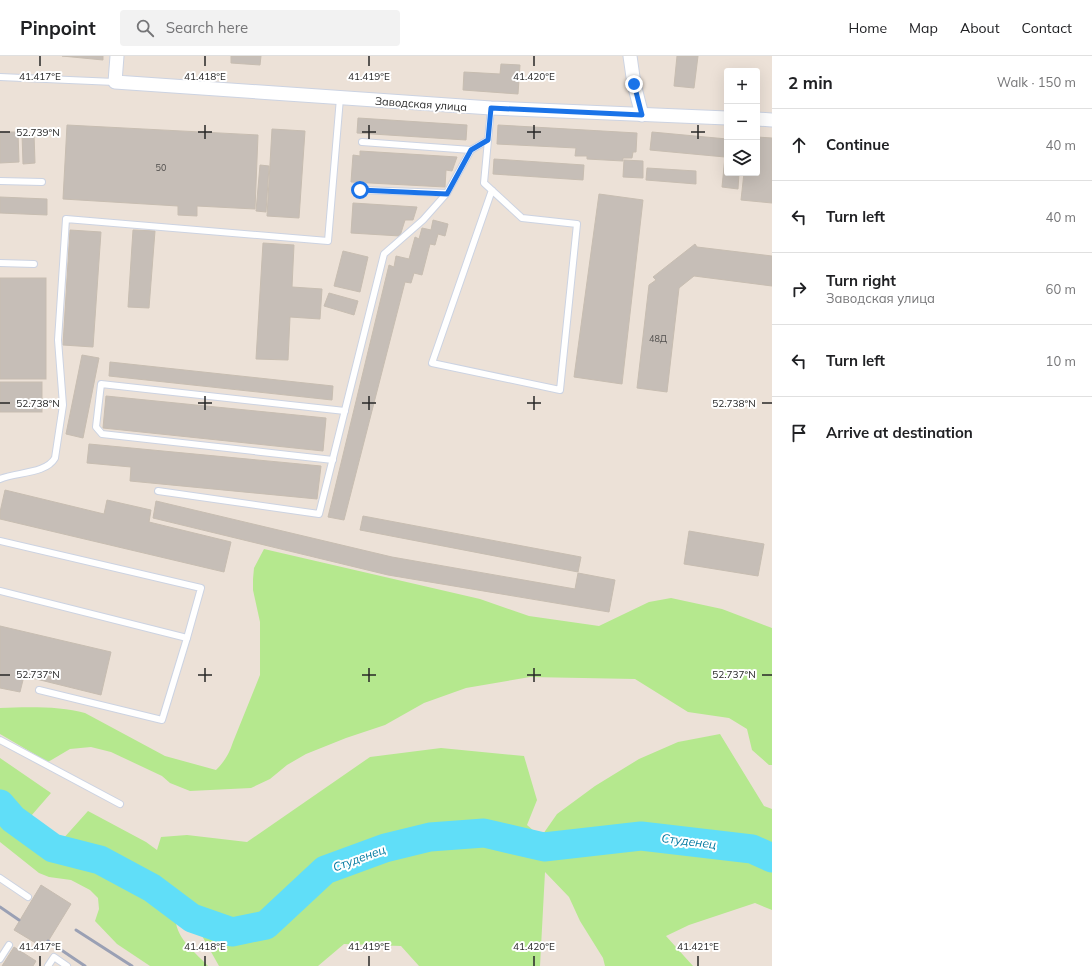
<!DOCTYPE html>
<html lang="en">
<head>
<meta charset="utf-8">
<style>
	:root { --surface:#fff; --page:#f2f2f2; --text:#202124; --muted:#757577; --line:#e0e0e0 }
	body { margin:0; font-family:Mulish,sans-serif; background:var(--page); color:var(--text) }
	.controls { position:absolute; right:12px; top:12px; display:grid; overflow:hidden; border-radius:4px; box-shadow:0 4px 16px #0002 }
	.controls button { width:36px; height:36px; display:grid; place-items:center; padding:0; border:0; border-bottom:1px solid var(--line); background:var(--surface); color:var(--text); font:20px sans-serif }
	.stop { position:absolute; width:12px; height:12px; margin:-9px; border:3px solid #1a73e8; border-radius:50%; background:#fff }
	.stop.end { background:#1a73e8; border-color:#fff; box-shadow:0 1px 4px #0008 }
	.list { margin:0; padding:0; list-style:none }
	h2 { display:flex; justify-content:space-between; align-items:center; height:52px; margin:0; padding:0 16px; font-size:17px }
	h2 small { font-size:13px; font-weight:400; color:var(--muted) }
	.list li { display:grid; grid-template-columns:26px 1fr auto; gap:12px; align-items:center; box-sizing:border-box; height:72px; padding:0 16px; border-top:1px solid var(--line) }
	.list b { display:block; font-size:15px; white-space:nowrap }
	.list p { margin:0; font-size:13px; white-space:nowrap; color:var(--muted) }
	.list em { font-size:13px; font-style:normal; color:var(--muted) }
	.icon { flex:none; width:22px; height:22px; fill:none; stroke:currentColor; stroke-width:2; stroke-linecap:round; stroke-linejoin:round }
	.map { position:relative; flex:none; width:772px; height:910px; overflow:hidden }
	header { display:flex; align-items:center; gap:24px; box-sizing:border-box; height:56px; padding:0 20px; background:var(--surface); border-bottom:1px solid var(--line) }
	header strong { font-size:19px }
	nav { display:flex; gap:22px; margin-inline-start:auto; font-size:14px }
	.search { width:280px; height:36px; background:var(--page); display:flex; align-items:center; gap:10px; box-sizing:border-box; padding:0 14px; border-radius:4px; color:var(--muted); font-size:15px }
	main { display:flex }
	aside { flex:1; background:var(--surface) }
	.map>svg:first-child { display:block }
</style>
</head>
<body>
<header>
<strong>Pinpoint</strong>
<div class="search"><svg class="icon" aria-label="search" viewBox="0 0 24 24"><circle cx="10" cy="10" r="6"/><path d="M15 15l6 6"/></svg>Search here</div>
<nav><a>Home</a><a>Map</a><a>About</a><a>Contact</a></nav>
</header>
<main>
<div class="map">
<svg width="772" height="910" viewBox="0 0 772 910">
	<rect width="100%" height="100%" fill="#ece1d7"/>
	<g fill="#b5e88e">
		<path d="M264,493L480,543L529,560L599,570L649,546L671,542L722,553L772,572V709H769L752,694L747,673L729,662L688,656L635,623L530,621L466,632L424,647L385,669L346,682L306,698L287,709L270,723L251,732L190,735L170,727L162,720L111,696L91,691L70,693L48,706L0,678V652C26,651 61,650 85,657L165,700L216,714C225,705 229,698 233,686L260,619V566L253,534V523L254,512Z"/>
		<path d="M720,678L764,750L772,753V854L755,847L689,869L666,880L693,910H605L603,902L580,865L569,841L545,816L540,910H419L401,890L344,888L318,910H219L192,862L176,850C171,879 190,891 208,910H150L117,888L95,865L99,853L98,842L90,834L71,824L49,821L39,817L0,786V702L51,737L31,760L62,784L88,755L146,786L157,794L161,781L187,779L247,786L370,701L441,692L524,700L537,744L527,769L541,781L557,758L595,730L639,703L678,686Z"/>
	</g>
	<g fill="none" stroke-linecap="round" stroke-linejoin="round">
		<polyline stroke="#60def8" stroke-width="29" points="0,748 13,763 53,792 100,804 152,832 192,862 232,876 266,869 325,814 385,792 430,781 484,777 544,791 641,780 752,793 772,802"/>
	</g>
	<g fill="#c6beb7" stroke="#c7bdb1">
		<polygon points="62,0 103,0 103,4"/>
		<polygon points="231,0 261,0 260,9 231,7"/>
		<polygon points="677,0 698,0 694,32 674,30"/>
		<polygon points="501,8 520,9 518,38 463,34 464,16 500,18"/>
		<polygon points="358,62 467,69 466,84 357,77"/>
		<polygon points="67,69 258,79 255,153 197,150 197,160 178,159 178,150 63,143"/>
		<polygon points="498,69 637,77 636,96 633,96 632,102 623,102 623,105 587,103 587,100 575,100 576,92 497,88"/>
		<polygon points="272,73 305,75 299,162 267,160"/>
		<polygon points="0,76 18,76 19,106 0,107"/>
		<polygon points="652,76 727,83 727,117 739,117 738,133 722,131 725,101 650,94"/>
		<polygon points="22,78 34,78 35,107 23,108"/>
		<polygon points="757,81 772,82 772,147 741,144 744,117 757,117"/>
		<polygon points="360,95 457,101 452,115 446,114 445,131 351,126 353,99 360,100"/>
		<polygon points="494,103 584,109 583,124 493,118"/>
		<polygon points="624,104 643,105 643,122 623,121"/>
		<polygon points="260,109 269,110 266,156 256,155"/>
		<polygon points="647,112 696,115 696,128 646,124"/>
		<polygon points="599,138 643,144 622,328 574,321"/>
		<polygon points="0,141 47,143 47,159 0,157"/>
		<polygon points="353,147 417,151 413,164 405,164 400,180 351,177"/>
		<polygon points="433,164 448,168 445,180 438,178 435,189 430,188 422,219 414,217 411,227 405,226 344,464 328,461 389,209 394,211 396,200 409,203 415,181 419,183 422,172 431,174"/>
		<polygon points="70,174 101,176 93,291 63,289"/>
		<polygon points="133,174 155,175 149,252 128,251"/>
		<polygon points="263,187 294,189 292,231 322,233 320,263 290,261 288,304 256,303"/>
		<polygon points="695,188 697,191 772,200 772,230 694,220 679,232 667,336 637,332 649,229 656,224 653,221"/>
		<polygon points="343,195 368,201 360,236 334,230"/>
		<rect x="0" y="222" width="46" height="101"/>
		<polygon points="329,237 358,245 354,259 324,250"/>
		<polygon points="82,299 99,302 83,382 66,378"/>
		<polygon points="110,306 333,330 332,344 109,320"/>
		<rect x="0" y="326" width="42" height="30"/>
		<polygon points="106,340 326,362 323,395 103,372"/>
		<polygon points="89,388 321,410 317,443 130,425 131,411 87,407"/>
		<polygon points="5,434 104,458 107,444 151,454 149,466 231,486 224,516 0,463 0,456"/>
		<polygon points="156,445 392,501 575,533 578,517 615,524 609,556 388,519 153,462"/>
		<polygon points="363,460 581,501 578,516 360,474"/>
		<polygon points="689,475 764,488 758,520 684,508"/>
		<polygon points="0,570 111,596 101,639 24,620 20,636 0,632"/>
		<polygon points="41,829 71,848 44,892 14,874"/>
		<polygon points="14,891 36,905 33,910 2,910"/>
	</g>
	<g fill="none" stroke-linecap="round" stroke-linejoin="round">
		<defs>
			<g id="lane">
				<polyline points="0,21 115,26"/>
				<polyline points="491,52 484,127 522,162 577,168 560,334 432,307 492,134"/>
				<polyline points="362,86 471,94 488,84"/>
				<polyline points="0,125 42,126"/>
				<polyline points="360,134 447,137 471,94"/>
				<polyline points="0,207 34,208"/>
				<polyline points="333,404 102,378 96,371 101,328 345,355"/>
				<path d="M0,423C16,416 46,418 55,402L63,349L58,284L66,163L328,185L340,42"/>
				<polyline points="158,435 319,458 384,198 423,164 447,137"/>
				<polyline points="0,485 201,532 187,582 0,535"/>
				<polyline points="39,634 162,664 187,582"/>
				<polyline points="0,684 120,748"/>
				<polyline points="0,822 28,841"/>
				<polyline points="0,903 9,889"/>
				<polyline points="48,910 54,901 67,910"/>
			</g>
			<g id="street">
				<polyline points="117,0 115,26 491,52 727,62"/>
				<polyline points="630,0 634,28 642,59"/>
				<polyline points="757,63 772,64"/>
			</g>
		</defs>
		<use href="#lane" stroke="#ccd3e2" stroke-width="8"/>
		<use href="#street" stroke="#ccd3e2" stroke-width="15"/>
		<use href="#lane" stroke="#fff" stroke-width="6"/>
		<use href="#street" stroke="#fff" stroke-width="13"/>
		<g stroke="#9aa0b4" stroke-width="3">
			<polyline points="0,851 19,864"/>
			<polyline points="76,874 132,910"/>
			<polyline points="48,885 85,910"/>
		</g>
	</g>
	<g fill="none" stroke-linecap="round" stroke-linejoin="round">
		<polyline stroke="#1a73e8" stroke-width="5" points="360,134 447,138 471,94 488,84 491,52 642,59 634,28"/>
	</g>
	<path fill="none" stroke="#272727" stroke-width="1.5" d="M40,0V10M205,0V10M369,0V10M534,0V10M205,69V83M369,69V83M534,69V83M698,69V83M0,76H10M198,76H212M362,76H376M527,76H541M691,76H705M205,340V354M369,340V354M534,340V354M0,347H10M198,347H212M362,347H376M527,347H541M762,347H772M205,612V626M369,612V626M534,612V626M0,619H10M198,619H212M362,619H376M527,619H541M762,619H772M40,900V910M205,900V910M369,900V910M534,900V910M698,900V910"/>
	<g text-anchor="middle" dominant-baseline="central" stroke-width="4" stroke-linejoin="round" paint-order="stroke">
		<g font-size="9" fill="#4f4d4b">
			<text x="161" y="111">50</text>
			<text x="658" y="282">48Д</text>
		</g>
		<g font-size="11" fill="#272727" stroke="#fff">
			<text transform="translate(421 48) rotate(4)">Заводская улица</text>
		</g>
		<g font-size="12" font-style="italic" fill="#0279a0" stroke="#fff">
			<text transform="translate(689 785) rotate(7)">Студенец</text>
			<text transform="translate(359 802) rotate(-20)">Студенец</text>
		</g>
	</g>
	<g font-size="10" text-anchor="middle" fill="#272727" stroke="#fff" stroke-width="4" stroke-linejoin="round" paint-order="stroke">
		<text x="40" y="24">41.417°E</text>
		<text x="205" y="24">41.418°E</text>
		<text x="369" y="24">41.419°E</text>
		<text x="534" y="24">41.420°E</text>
		<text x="38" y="80">52.739°N</text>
		<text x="38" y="351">52.738°N</text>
		<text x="734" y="351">52.738°N</text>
		<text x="38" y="622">52.737°N</text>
		<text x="734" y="622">52.737°N</text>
		<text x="40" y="894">41.417°E</text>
		<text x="205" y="894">41.418°E</text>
		<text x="369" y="894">41.419°E</text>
		<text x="534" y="894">41.420°E</text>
		<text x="698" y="894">41.421°E</text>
	</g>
</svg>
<div class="controls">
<button>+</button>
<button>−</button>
<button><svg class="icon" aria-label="layers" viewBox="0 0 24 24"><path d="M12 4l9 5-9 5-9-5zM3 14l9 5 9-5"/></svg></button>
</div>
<div class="stop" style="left:360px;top:134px"></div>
<div class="stop end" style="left:634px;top:28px"></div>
</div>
<aside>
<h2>2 min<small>Walk · 150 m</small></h2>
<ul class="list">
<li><svg class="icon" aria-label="ahead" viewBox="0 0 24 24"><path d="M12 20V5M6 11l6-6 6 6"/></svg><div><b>Continue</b></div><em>40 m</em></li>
<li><svg class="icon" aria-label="left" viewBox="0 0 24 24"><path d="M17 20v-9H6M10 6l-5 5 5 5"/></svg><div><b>Turn left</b></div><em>40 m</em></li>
<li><svg class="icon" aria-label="right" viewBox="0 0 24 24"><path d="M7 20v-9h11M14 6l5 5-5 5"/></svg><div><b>Turn right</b><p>Заводская улица</p></div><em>60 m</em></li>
<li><svg class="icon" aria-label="left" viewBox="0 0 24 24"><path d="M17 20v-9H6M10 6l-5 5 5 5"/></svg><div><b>Turn left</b></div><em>10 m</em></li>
<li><svg class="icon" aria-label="arrive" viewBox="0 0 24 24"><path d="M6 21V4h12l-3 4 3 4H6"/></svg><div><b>Arrive at destination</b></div></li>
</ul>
</aside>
</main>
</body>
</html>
